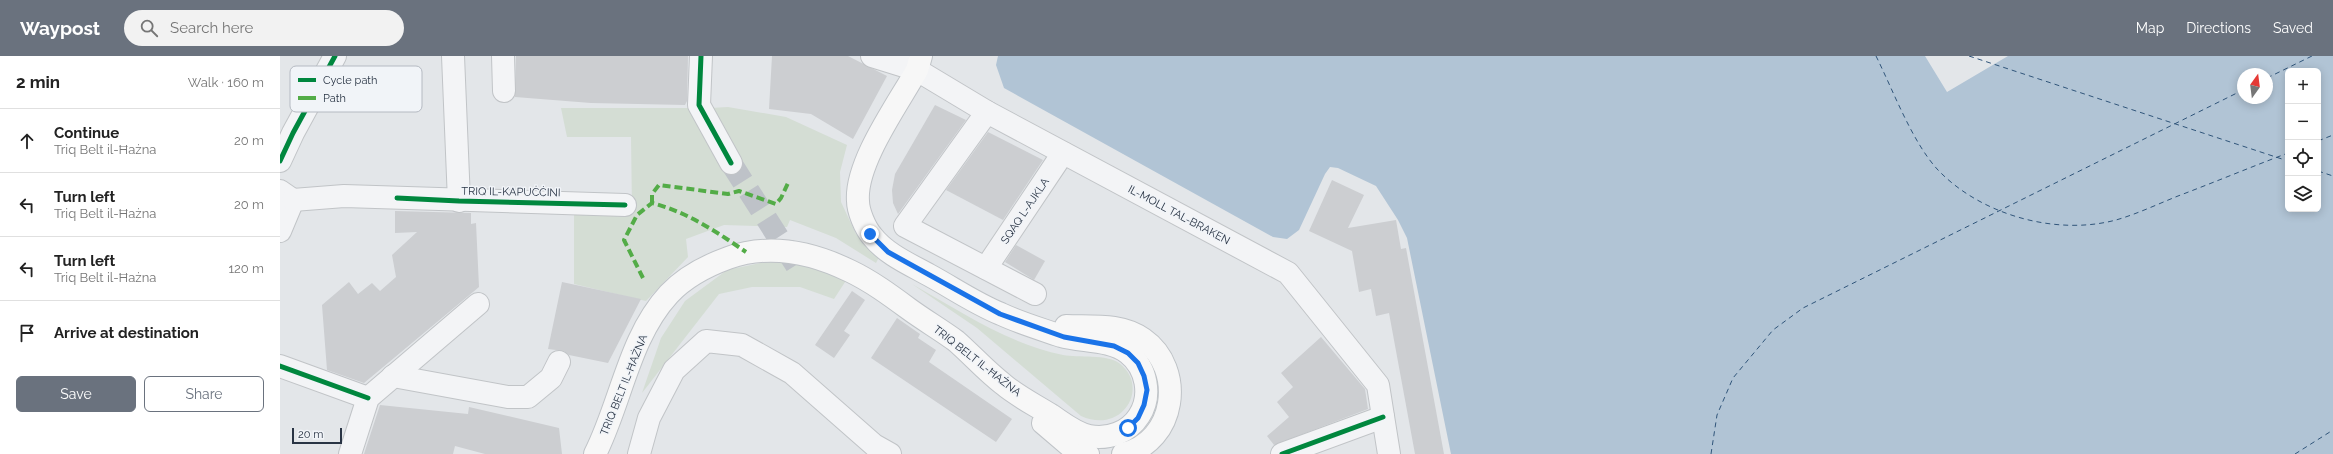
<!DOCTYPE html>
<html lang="en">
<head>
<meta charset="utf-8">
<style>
	:root { --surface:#fff; --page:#f2f2f2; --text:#222; --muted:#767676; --line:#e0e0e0; --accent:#6a727e }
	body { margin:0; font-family:Raleway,sans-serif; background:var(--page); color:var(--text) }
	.controls { position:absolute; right:12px; top:12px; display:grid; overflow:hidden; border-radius:6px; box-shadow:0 2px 10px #0003 }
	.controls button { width:36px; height:36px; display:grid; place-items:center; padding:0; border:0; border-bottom:1px solid var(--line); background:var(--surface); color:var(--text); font:20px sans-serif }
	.compass { position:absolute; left:1957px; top:12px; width:36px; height:36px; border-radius:50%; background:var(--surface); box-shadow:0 2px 10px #0003; rotate:14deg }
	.scale { position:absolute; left:12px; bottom:10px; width:50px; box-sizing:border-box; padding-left:4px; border:2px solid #293444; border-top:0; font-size:11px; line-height:14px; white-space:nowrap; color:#293444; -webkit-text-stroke:3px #f1f4f8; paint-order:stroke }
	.stop { position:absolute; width:12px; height:12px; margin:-9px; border:3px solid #1a73e8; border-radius:50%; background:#fff }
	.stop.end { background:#1a73e8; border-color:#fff; box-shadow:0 1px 4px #0008 }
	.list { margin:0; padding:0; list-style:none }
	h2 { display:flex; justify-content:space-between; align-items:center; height:52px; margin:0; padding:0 16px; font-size:17px }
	h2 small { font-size:13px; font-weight:400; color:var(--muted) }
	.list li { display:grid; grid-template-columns:26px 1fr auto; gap:12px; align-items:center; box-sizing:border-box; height:64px; padding:0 16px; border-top:1px solid var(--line) }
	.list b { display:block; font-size:15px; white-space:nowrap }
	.list p { margin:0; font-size:13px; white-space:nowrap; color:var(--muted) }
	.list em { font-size:13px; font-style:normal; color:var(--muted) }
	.actions { display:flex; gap:8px; padding:12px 16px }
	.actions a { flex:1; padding:9px 0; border:1px solid var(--accent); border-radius:6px; text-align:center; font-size:14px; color:var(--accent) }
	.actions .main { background:var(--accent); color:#fff }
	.icon { flex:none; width:22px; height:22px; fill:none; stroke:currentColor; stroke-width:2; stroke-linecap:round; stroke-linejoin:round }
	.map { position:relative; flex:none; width:2053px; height:398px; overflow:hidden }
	header { display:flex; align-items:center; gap:24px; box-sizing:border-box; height:56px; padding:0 20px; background:var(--accent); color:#fff }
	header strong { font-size:19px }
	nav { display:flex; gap:22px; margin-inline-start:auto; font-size:14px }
	.search { width:280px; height:36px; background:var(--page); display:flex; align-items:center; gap:10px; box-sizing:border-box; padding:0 14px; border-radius:22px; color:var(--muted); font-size:15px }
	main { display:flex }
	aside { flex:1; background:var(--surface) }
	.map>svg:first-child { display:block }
</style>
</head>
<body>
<header>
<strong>Waypost</strong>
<div class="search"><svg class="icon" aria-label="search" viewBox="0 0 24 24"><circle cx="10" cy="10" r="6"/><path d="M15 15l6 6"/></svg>Search here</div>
<nav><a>Map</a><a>Directions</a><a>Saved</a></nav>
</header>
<main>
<aside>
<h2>2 min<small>Walk · 160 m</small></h2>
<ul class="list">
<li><svg class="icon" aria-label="ahead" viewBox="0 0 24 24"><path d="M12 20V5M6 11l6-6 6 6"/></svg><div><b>Continue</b><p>Triq Belt il-Ħażna</p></div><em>20 m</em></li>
<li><svg class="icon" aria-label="left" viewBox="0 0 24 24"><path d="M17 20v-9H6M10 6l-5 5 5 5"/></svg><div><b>Turn left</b><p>Triq Belt il-Ħażna</p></div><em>20 m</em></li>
<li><svg class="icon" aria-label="left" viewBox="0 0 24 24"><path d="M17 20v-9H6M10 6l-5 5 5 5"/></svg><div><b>Turn left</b><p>Triq Belt il-Ħażna</p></div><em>120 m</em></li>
<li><svg class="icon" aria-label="arrive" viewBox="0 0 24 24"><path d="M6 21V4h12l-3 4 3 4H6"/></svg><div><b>Arrive at destination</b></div></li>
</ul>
<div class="actions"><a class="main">Save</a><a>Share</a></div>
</aside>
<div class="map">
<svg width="2053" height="398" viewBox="0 0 2053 398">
	<rect width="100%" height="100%" fill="#e3e6e9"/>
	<g fill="#d4ddd4">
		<polygon points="448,51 506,61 567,89 560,116 561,146 576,178 600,199 596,207 556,182 510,164 507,171 444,169 406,183 408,201 366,245 294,228 294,157 352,154 351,81 287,81 281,52 408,52 443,112 430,52"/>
		<polygon points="495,204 539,209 567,223 554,243 520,231 472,231 439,238 362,337 381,282 405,245 447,214"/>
		<path d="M632,228C680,255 728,288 783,299C799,302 827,298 839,307C871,331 842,379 801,360L697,272Z"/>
	</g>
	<path fill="#b1c4d5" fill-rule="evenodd" d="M718,0H1645L1667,36L1728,0H2053V398H1171L1127,182L1118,164L1096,130L1058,112L1050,111L1045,118L1019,174L1007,183L993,181L724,32L716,9ZM2008,15H2038V153H2008ZM1963,18H1987V42H1963Z"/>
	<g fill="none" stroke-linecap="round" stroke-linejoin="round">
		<g stroke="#30557a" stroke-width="1" stroke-dasharray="5 4" stroke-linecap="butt">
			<path d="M1596,0C1613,34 1632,86 1658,114C1701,159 1776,180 1836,164C1857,158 1878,148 1898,140C1935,126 1971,111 2008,97"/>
			<polyline points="1689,0 2008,105"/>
			<polyline points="1987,22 2032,0"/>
			<polyline points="2038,85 2053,79"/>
			<polyline points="2038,115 2053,120"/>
			<polyline points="1431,398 1437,359 1453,322 1493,274 1523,252 1963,34"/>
			<polyline points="2015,398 2053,374"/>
		</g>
	</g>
	<g fill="#ccced1">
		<polygon points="236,0 408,0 407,45 405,49 311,47 235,41"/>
		<polygon points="492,0 568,0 607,20 573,83 531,58 489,53"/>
		<polygon points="655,49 686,64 618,158 613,147 612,134 615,118"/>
		<polygon points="708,76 763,104 723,164 666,134"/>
		<polygon points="1052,124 1084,139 1068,172 1116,164 1121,193 1126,192 1164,398 1135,398 1109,257 1096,260 1091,233 1079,236 1072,195 1029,175"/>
		<polygon points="115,155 191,157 191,168 196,167 199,231 84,327 47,314 42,249 69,226 78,238 92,227 100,235 116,221 112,199 137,176 115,177"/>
		<polygon points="736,189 765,205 754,224 725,206"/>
		<polygon points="282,226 361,243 328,307 289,299 284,295 268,293"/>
		<polygon points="572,235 585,244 564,275 570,279 554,302 535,289"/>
		<polygon points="617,262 640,278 638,282 656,294 649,306 732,363 716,386 591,302"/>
		<polygon points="1041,281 1085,333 1088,353 994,389 987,380 1009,361 997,346 1013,331 1001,317"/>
		<polygon points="100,349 188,358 189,351 279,372 282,398 205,398 175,390 173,398 84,398"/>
	</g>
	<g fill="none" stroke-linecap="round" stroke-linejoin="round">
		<polyline stroke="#bec2c8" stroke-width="22" stroke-dasharray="22 11" stroke-linecap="butt" points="451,107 521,217"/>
		<defs>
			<g id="minor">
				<polyline points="173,0 179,145"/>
				<polyline points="223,0 224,35"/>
				<polyline points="421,0 419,49 451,107"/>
				<polyline points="592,0 637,14 707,56 1008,217 1098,329 1109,398"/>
				<polyline points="707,56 625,170 755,238"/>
				<polyline points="0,105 13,77 55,0"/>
				<polyline points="0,135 13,144 0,175"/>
				<polyline points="13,144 64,140 345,149"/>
				<polyline points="706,212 783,97"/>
				<polyline points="0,310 88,342"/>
				<polyline points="113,320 228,341 248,341 271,322 279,306"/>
				<polyline points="70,398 88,342 198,248"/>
				<polyline points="359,398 369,362 394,314 426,285 462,289 512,317 594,389 610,398"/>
				<polyline points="1002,398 1103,361"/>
			</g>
			<g id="major">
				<path d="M786,270C812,271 841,267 863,283C906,313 896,386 843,398"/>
				<polyline points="763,367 790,390 808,398"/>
				<path d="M315,398C341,347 349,281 389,238C406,220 426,210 448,202C490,187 531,196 570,215C591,225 610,239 629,253C644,264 661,274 676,285C692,299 706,315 723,328C737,340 755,349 771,359C783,367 795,377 809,380C828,384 849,376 859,360C872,340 867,312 848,297C830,283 802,286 781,280C761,273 740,267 721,258C696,248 673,232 649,219C629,208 606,198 592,180C585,172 578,155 578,145C575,107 618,48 637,14L641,0"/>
			</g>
		</defs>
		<use href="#minor" stroke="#c1c4c7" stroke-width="24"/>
		<use href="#major" stroke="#bfc3c7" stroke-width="24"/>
		<use href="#minor" stroke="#f3f4f6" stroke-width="22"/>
		<use href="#major" stroke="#f7f7f7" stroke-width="22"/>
		<g stroke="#53ac47" stroke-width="4" stroke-dasharray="8 4" stroke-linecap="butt">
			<polyline points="372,147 372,138 379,129 448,138 459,135 496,148 501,142 509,125"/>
			<path d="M363,222L344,184L357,159L372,147C407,156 437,176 466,196"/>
		</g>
		<defs>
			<g id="cycleway">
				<polyline points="421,0 419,49 451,107"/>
				<polyline points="0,105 13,77 55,0"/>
				<polyline points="117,142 179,145 345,149"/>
				<polyline points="0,310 88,342"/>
				<polyline points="1002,398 1103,361"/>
			</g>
		</defs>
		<use href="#cycleway" stroke="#f1f4f8" stroke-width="8"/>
		<use href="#cycleway" stroke="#00873e" stroke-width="5"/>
	</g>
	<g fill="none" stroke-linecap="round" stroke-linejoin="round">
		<polyline stroke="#1a73e8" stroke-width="5" points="590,178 608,196 720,258 784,281 834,290 848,297 858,307 864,320 867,334 864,349 858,362 848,372"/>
	</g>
	<g text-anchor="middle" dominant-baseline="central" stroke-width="3" stroke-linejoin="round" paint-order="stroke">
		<g font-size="11" fill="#293444" stroke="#f1f4f8">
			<text transform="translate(231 136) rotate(1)">TRIQ IL-KAPUĊĊINI</text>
			<text transform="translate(745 155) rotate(-56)">SQAQ L-AJKLA</text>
			<text transform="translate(899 159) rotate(28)">IL-MOLL TAL-BRAKEN</text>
			<text transform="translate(697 305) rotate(38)">TRIQ BELT IL-ĦAŻNA</text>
			<text transform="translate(344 329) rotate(-68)">TRIQ BELT IL-ĦAŻNA</text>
		</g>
	</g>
	<rect x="10" y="10" width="132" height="46" rx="6" fill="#f1f4f8" stroke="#b5bac2" stroke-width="1"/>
	<rect x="18" y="22" width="18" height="4" fill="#00873e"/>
	<rect x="18" y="40" width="18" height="4" fill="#53ac47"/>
	<g font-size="11" fill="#293444">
		<text x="43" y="28">Cycle path</text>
		<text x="43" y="46">Path</text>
	</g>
</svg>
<div class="controls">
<button>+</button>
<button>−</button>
<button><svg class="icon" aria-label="locate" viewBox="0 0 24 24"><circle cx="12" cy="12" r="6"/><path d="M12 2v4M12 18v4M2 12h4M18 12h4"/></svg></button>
<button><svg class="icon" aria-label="layers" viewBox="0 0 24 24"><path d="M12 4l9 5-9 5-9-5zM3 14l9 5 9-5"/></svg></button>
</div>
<svg class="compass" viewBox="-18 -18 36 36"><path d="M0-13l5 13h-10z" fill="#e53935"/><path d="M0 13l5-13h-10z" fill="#767676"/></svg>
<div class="scale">20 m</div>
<div class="stop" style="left:848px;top:372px"></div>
<div class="stop end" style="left:590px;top:178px"></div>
</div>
</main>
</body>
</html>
